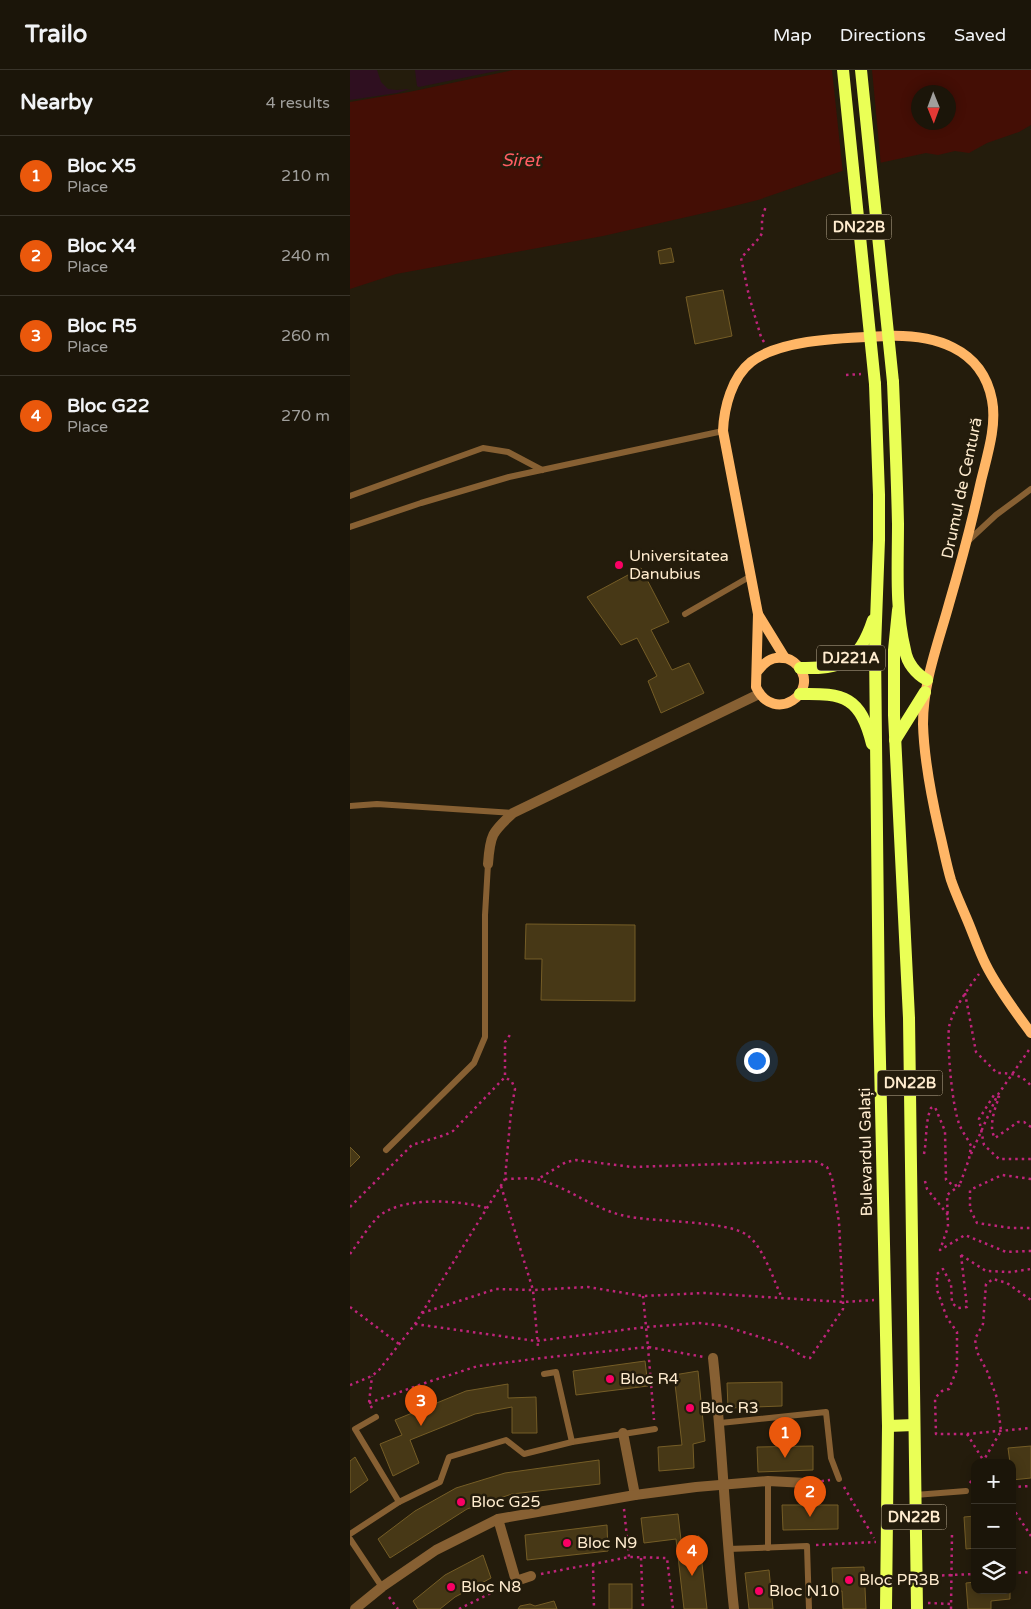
<!DOCTYPE html>
<html lang="en">
<head>
<meta charset="utf-8">
<style>
	:root { --surface:#1b1509; --page:#241e12; --text:#f1f3f6; --muted:#a09f9c; --line:#39342a; --accent:#ea580c }
	body { margin:0; font-family:"Varela Round",sans-serif; background:var(--page); color:var(--text) }
	.controls { position:absolute; right:15px; bottom:15px; display:grid; overflow:hidden; border-radius:10px; box-shadow:0 2px 12px #0003 }
	.controls button { width:45px; height:45px; display:grid; place-items:center; padding:0; border:0; border-bottom:1px solid var(--line); background:var(--surface); color:var(--text); font:25px sans-serif }
	.compass { position:absolute; left:561px; top:15px; width:45px; height:45px; border-radius:50%; background:var(--surface); box-shadow:0 2px 12px #0003; rotate:179deg }
	.you { position:absolute; left:406px; top:990px; width:18px; height:18px; margin:-12px; border:4px solid #fff; border-radius:50%; background:#1a73e8; box-shadow:0 0 0 8px #1a73e833 }
	.badge { display:grid; place-items:center; width:32px; height:32px; border-radius:50%; background:var(--accent); color:#fff; font-size:16px; font-weight:700 }
	.pin { position:absolute; translate:-50% -41px; filter:drop-shadow(0 1px 2px #0008) }
	.pin::after { content:''; position:absolute; top:26px; width:18px; height:15px; background:inherit; clip-path:polygon(0 0,100% 0,50% 100%) }
	.list { margin:0; padding:0; list-style:none }
	h2 { display:flex; justify-content:space-between; align-items:center; height:65px; margin:0; padding:0 20px; font-size:21px }
	h2 small { font-size:16px; font-weight:400; color:var(--muted) }
	.list li { display:grid; grid-template-columns:32px 1fr auto; gap:15px; align-items:center; box-sizing:border-box; height:80px; padding:0 20px; border-top:1px solid var(--line) }
	.list b { display:block; font-size:19px; white-space:nowrap }
	.list p { margin:0; font-size:16px; white-space:nowrap; color:var(--muted) }
	.list em { font-size:16px; font-style:normal; color:var(--muted) }
	.icon { flex:none; width:28px; height:28px; fill:none; stroke:currentColor; stroke-width:2; stroke-linecap:round; stroke-linejoin:round }
	.map { position:relative; flex:none; width:681px; height:1539px; overflow:hidden }
	header { display:flex; align-items:center; gap:30px; box-sizing:border-box; height:70px; padding:0 25px; background:var(--surface); border-bottom:1px solid var(--line) }
	header strong { font-size:24px }
	nav { display:flex; gap:28px; margin-inline-start:auto; font-size:18px }
	main { display:flex }
	aside { flex:1; background:var(--surface) }
	.map>svg:first-child { display:block }
</style>
</head>
<body>
<header>
<strong>Trailo</strong>
<nav><a>Map</a><a>Directions</a><a>Saved</a></nav>
</header>
<main>
<aside>
<h2>Nearby<small>4 results</small></h2>
<ul class="list">
<li><span class="badge">1</span><div><b>Bloc X5</b><p>Place</p></div><em>210 m</em></li>
<li><span class="badge">2</span><div><b>Bloc X4</b><p>Place</p></div><em>240 m</em></li>
<li><span class="badge">3</span><div><b>Bloc R5</b><p>Place</p></div><em>260 m</em></li>
<li><span class="badge">4</span><div><b>Bloc G22</b><p>Place</p></div><em>270 m</em></li>
</ul>
</aside>
<div class="map">
<svg width="681" height="1539" viewBox="0 0 681 1539">
	<rect width="100%" height="100%" fill="#241c0c"/>
	<g fill="#2f0f20">
		<polygon points="0,0 27,0 31,12 38,19 47,20 60,19 47,23 0,30"/>
		<polygon points="65,0 151,0 69,17 67,16"/>
	</g>
	<path fill="#440e05" fill-rule="evenodd" d="M163,0H681V55L669,62L637,73L619,83L605,81L588,85L576,83L492,101L408,130L372,139L253,166L46,204L0,219V32L59,22ZM568,22H598V52H568Z"/>
	<polygon fill="#241c0c" points="482,0 522,0 531,96 493,104"/>
	<g fill="#473816" stroke="#755d26">
		<polygon points="321,178 324,192 310,194 308,181"/>
		<polygon points="373,220 382,266 345,274 336,227"/>
		<polygon points="291,498 319,552 301,560 322,600 339,593 354,623 311,643 298,611 307,606 287,568 271,575 237,527"/>
		<polygon points="176,854 285,855 285,931 191,930 192,889 175,889"/>
		<polygon points="0,1077 10,1087 0,1097"/>
		<polygon points="295,1291 298,1316 226,1325 223,1301"/>
		<polygon points="348,1301 355,1371 343,1374 344,1398 309,1401 308,1377 332,1375 324,1305"/>
		<polygon points="432,1312 432,1336 378,1338 377,1313"/>
		<polygon points="158,1314 158,1328 186,1327 187,1363 162,1363 162,1337 125,1344 60,1370 69,1393 43,1406 30,1374 52,1365 45,1350 116,1321"/>
		<polygon points="463,1376 463,1400 408,1402 407,1377"/>
		<polygon points="681,1376 681,1408 662,1410 662,1393 660,1393 658,1378"/>
		<polygon points="5,1387 18,1410 0,1423 0,1391"/>
		<polygon points="249,1390 250,1414 162,1424 117,1439 40,1488 28,1469 65,1441 106,1418 155,1403"/>
		<polygon points="432,1435 488,1435 488,1459 433,1460"/>
		<polygon points="328,1444 331,1470 349,1466 357,1539 334,1539 326,1469 294,1473 291,1448"/>
		<polygon points="625,1446 625,1478 616,1479 614,1447"/>
		<polygon points="257,1455 258,1481 177,1490 175,1465"/>
		<polygon points="133,1485 141,1508 105,1527 90,1539 68,1539 63,1531 95,1505"/>
		<polygon points="514,1497 516,1539 493,1539 492,1521 483,1521 482,1498"/>
		<polygon points="419,1500 423,1539 399,1539 395,1503"/>
		<polygon points="625,1512 625,1520 660,1520 660,1529 641,1531 641,1539 618,1539 616,1513"/>
		<rect x="259" y="1514" width="23" height="25"/>
		<polygon points="204,1531 207,1539 168,1539 170,1536 180,1534 185,1536"/>
	</g>
	<g fill="none" stroke-linecap="round" stroke-linejoin="round">
		<g stroke="#bf247b" stroke-width="2.5" stroke-dasharray="2.5 4" stroke-linecap="butt">
			<polyline points="414,272 411,267 399,226 391,188 410,167 412,163 412,148 416,136"/>
			<polyline points="496,305 511,304"/>
			<path d="M615,923L626,982L647,1003C661,1003 673,1005 681,1016"/>
			<path d="M681,1057L674,1052H668L645,1068C638,1057 645,1038 649,1027L644,1025L629,1049L634,1075L649,1089H681"/>
			<path d="M574,1084C577,1069 575,1052 581,1038L585,1037L595,1061L596,1110L604,1116L610,1114L619,1089L621,1076C618,1069 613,1063 610,1056C602,1038 597,977 599,957C602,941 619,917 629,904"/>
			<polyline points="621,1084 647,1026 681,977"/>
			<path d="M155,1109C166,1109 180,1107 190,1110C222,1119 247,1142 281,1147C308,1152 378,1151 397,1165C413,1176 424,1211 432,1228"/>
			<polyline points="681,1109 652,1105 620,1120 620,1139 627,1153 661,1158 681,1158"/>
			<polyline points="575,1111 577,1119 598,1145"/>
			<polyline points="610,1115 597,1125 598,1157 590,1180 615,1165 656,1182 681,1181"/>
			<polyline points="151,1116 183,1220 188,1277"/>
			<polyline points="0,1137 62,1075 95,1065 103,1061 155,1007 155,972 162,962"/>
			<path d="M0,1184C9,1172 18,1157 28,1147C51,1126 109,1130 137,1138"/>
			<polyline points="611,1185 617,1237 608,1238 602,1233 601,1214 593,1199 587,1204 587,1220 597,1248 607,1262 607,1299 599,1319 592,1321 585,1328 586,1364 617,1364 681,1358"/>
			<polyline points="611,1185 636,1201 661,1202 681,1199"/>
			<polyline points="293,1226 298,1277 354,1287"/>
			<polyline points="0,1237 49,1274"/>
			<polyline points="72,1243 146,1219 183,1220 238,1217 293,1226 354,1223 493,1232 524,1230"/>
			<polyline points="65,1254 186,1271 296,1257 349,1253 374,1256 432,1274 456,1288 460,1288 493,1239 493,1232 489,1152 482,1108 477,1097 465,1091 282,1097 226,1090 216,1092 188,1109"/>
			<polyline points="0,1315 22,1306 29,1300 65,1254 155,1109 161,1041 165,1019 162,1012 155,1007"/>
			<polyline points="19,1333 75,1313 128,1296 200,1287 298,1277 304,1350"/>
			<polyline points="22,1338 19,1333 22,1306"/>
			<polyline points="617,1364 635,1393"/>
			<polyline points="632,1393 651,1361 647,1328 637,1301 627,1282 625,1269 633,1254 636,1214 643,1209 657,1213 681,1230"/>
			<polyline points="465,1412 480,1410"/>
			<polyline points="620,1413 625,1405"/>
			<polyline points="494,1417 524,1468"/>
			<polyline points="662,1417 681,1416"/>
			<polyline points="662,1437 681,1466"/>
			<polyline points="274,1439 279,1487"/>
			<polyline points="466,1475 526,1472"/>
			<polyline points="291,1488 293,1539"/>
			<polyline points="243,1494 244,1539"/>
			<polyline points="662,1503 681,1502"/>
			<polyline points="191,1504 279,1487 317,1488 323,1539"/>
			<polyline points="579,1506 625,1504"/>
			<polyline points="39,1527 48,1539"/>
			<polyline points="578,1533 602,1534"/>
			<polyline points="109,1539 145,1521"/>
			<polyline points="601,1539 602,1463"/>
		</g>
		<g stroke="#876033" stroke-width="6">
			<polyline points="0,426 133,378 158,382 192,400"/>
			<polyline points="0,457 71,433 159,407 373,361"/>
			<polyline points="617,472 646,445 681,419"/>
			<polyline points="335,544 401,506"/>
			<polyline points="0,736 27,734 163,743"/>
			<polyline points="36,1080 124,993 135,967 135,845 138,794"/>
			<polyline points="194,1304 206,1302 222,1372 305,1359"/>
			<polyline points="370,1353 476,1342 481,1388 489,1409"/>
			<polyline points="565,1425 616,1421"/>
			<polyline points="49,1432 90,1412 99,1387 156,1370 174,1384 222,1372"/>
			<polyline points="0,1464 49,1432 5,1359 26,1347"/>
			<polyline points="0,1469 32,1517"/>
			<polyline points="418,1478 418,1411"/>
			<polyline points="378,1479 457,1476 459,1539"/>
			<polyline points="153,1517 166,1511"/>
		</g>
		<g stroke="#876033" stroke-width="10">
			<path d="M138,794C140,765 142,762 163,743L409,624"/>
			<path d="M363,1288C372,1372 375,1456 384,1539"/>
			<polyline points="273,1363 285,1425"/>
			<polyline points="148,1449 166,1511 181,1506"/>
			<polyline points="5,1539 32,1517 86,1480 148,1449 285,1425 346,1417 418,1411 456,1413"/>
		</g>
		<g stroke="#ffb666" stroke-width="10">
			<polyline points="408,544 435,588"/>
			<path d="M407,602C414,593 421,586 433,588C438,588 443,591 447,595C472,621 424,656 406,617L408,544L373,361C374,337 382,307 401,292C432,268 498,268 535,266C583,264 632,277 642,330C647,356 637,386 631,411C622,452 611,493 599,534C588,574 573,612 573,654C574,690 581,725 589,760C593,776 596,793 601,810C605,822 611,835 616,847C623,863 628,879 636,895C648,919 665,941 681,963"/>
		</g>
		<g stroke="#eaff56" stroke-width="12">
			<path d="M543,312C545,360 547,407 548,454C548,496 545,539 555,580C557,593 566,604 577,610"/>
			<polyline points="525,314 529,425 529,470 525,578 529,946 538,1356 536,1539"/>
			<polyline points="548,540 544,580 544,645 559,948 567,1539"/>
			<path d="M450,598C492,599 509,593 523,550"/>
			<path d="M450,624C494,623 511,627 522,674"/>
			<polyline points="545,670 575,622"/>
			<polyline points="538,1356 564,1355"/>
		</g>
		<g stroke="#eaff56" stroke-width="12">
			<polyline points="493,0 525,314"/>
			<polyline points="511,0 543,312"/>
		</g>
	</g>
	<g fill="#fa0064" stroke="#241c0c" stroke-width="2">
		<circle cx="269" cy="495" r="5"/>
		<circle cx="260" cy="1309" r="5"/>
		<circle cx="340" cy="1338" r="5"/>
		<circle cx="111" cy="1432" r="5"/>
		<circle cx="217" cy="1473" r="5"/>
		<circle cx="499" cy="1510" r="5"/>
		<circle cx="101" cy="1517" r="5"/>
		<circle cx="409" cy="1521" r="5"/>
	</g>
	<g text-anchor="middle" dominant-baseline="central" stroke-width="5" stroke-linejoin="round" paint-order="stroke">
		<g fill="#241c0c" stroke="#bdae94" stroke-width="1">
			<rect x="476.5" y="144.5" width="65" height="25" rx="4"/>
			<rect x="467" y="575.5" width="68" height="25" rx="4"/>
			<rect x="527.5" y="1000.5" width="65" height="25" rx="4"/>
			<rect x="531.5" y="1434.5" width="65" height="25" rx="4"/>
		</g>
		<g font-size="15" font-weight="bold" fill="#ffeccf">
			<text x="509" y="157">DN22B</text>
			<text x="501" y="588">DJ221A</text>
			<text x="560" y="1013">DN22B</text>
			<text x="564" y="1447">DN22B</text>
		</g>
		<g font-size="16" fill="#ffeccf" stroke="#241c0c">
			<text transform="translate(612 418) rotate(-78)">Drumul de Centură</text>
			<text transform="translate(516 1082) rotate(-91)">Bulevardul Galați</text>
		</g>
		<g font-size="16" fill="#ffeccf" stroke="#241c0c" text-anchor="start">
			<text x="279" y="486">Universitatea<tspan x="279" dy="18">Danubius</tspan></text>
			<text x="270" y="1309">Bloc R4</text>
			<text x="350" y="1338">Bloc R3</text>
			<text x="121" y="1432">Bloc G25</text>
			<text x="227" y="1473">Bloc N9</text>
			<text x="509" y="1510">Bloc PR3B</text>
			<text x="111" y="1517">Bloc N8</text>
			<text x="419" y="1521">Bloc N10</text>
		</g>
		<g font-size="18" font-style="italic" fill="#ff5d63" stroke="#241c0c">
			<text x="171" y="90">Siret</text>
		</g>
	</g>
</svg>
<div class="controls">
<button>+</button>
<button>−</button>
<button><svg class="icon" aria-label="layers" viewBox="0 0 24 24"><path d="M12 4l9 5-9 5-9-5zM3 14l9 5 9-5"/></svg></button>
</div>
<svg class="compass" viewBox="-18 -18 36 36"><path d="M0-13l5 13h-10z" fill="#e53935"/><path d="M0 13l5-13h-10z" fill="#a09f9c"/></svg>
<div class="you"></div>
<div class="pin badge" style="left:435px;top:1388px">1</div>
<div class="pin badge" style="left:460px;top:1447px">2</div>
<div class="pin badge" style="left:71px;top:1356px">3</div>
<div class="pin badge" style="left:342px;top:1506px">4</div>
</div>
</main>
</body>
</html>
